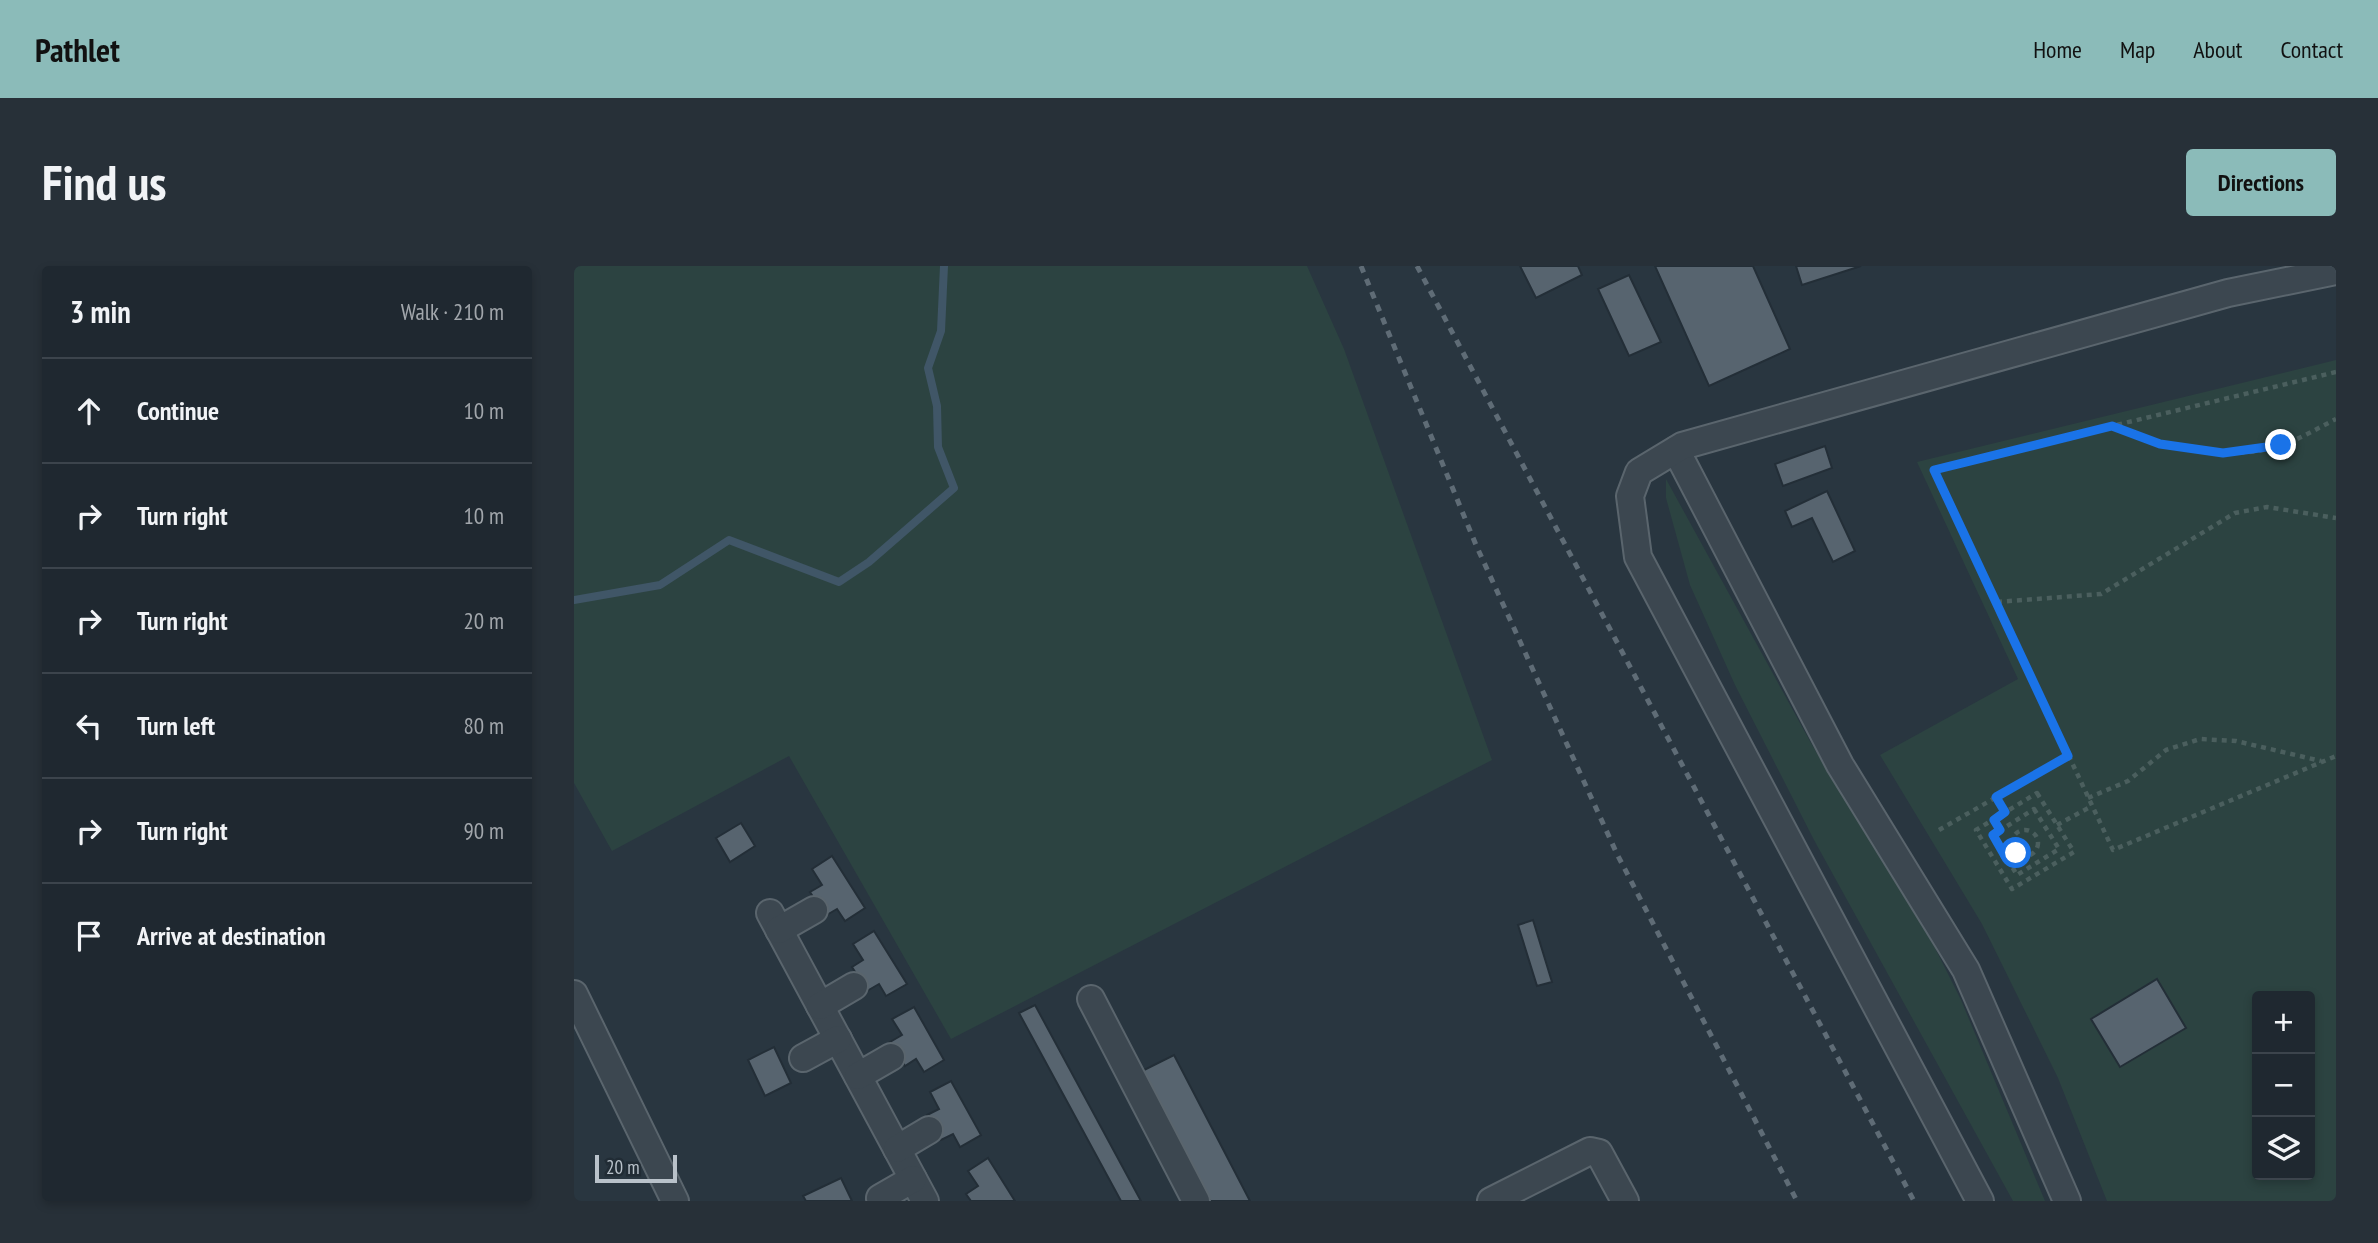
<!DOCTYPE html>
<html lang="en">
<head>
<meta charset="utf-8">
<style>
	:root { --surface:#1f2830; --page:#273038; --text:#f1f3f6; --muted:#a1a6ab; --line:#3c444c; --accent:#8bbbb9 }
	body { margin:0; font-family:"PT Sans Narrow",sans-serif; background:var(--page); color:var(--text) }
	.controls { position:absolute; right:21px; bottom:21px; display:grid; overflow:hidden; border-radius:7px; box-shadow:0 4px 10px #0003 }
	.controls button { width:63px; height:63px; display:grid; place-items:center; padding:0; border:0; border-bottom:2px solid var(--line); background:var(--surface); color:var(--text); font:35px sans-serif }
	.scale { position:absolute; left:21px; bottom:18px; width:82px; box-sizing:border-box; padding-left:7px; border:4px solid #b9c2ca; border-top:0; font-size:19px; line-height:24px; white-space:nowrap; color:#b9c2ca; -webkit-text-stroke:5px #212c35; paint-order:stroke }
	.stop { position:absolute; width:21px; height:21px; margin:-16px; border:5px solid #1a73e8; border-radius:50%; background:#fff }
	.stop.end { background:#1a73e8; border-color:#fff; box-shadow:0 2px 7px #0008 }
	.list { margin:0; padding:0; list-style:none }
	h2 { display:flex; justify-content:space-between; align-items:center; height:91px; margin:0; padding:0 28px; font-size:30px }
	h2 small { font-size:23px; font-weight:400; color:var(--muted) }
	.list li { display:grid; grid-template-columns:46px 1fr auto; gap:21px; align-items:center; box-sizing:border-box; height:105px; padding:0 28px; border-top:2px solid var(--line) }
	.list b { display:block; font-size:26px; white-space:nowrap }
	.list em { font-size:23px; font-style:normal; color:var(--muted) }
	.icon { flex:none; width:38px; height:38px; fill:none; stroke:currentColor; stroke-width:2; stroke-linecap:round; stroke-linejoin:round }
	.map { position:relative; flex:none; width:1762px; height:935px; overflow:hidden; border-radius:7px }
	header { display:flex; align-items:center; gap:42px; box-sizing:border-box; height:98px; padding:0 35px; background:var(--accent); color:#111 }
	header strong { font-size:33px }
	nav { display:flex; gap:38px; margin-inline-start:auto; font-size:24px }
	.intro { display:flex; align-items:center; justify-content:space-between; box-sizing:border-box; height:168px; padding:0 42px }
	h1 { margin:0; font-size:49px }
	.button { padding:18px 32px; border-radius:7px; background:var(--accent); color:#111; font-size:24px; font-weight:700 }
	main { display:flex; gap:42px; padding:0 42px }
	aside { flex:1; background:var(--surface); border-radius:7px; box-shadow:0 4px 10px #0003 }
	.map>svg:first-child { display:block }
</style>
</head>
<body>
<header>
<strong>Pathlet</strong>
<nav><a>Home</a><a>Map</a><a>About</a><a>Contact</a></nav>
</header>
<div class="intro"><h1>Find us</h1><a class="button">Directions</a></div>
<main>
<aside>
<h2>3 min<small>Walk · 210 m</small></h2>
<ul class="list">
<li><svg class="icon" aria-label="ahead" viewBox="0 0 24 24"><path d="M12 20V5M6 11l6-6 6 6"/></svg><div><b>Continue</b></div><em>10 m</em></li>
<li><svg class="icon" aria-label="right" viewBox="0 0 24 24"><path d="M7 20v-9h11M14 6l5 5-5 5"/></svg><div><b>Turn right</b></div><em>10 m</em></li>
<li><svg class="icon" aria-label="right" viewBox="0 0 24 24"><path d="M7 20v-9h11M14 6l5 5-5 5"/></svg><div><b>Turn right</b></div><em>20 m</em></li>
<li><svg class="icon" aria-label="left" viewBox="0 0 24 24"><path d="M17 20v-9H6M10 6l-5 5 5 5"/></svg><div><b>Turn left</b></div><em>80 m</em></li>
<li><svg class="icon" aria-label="right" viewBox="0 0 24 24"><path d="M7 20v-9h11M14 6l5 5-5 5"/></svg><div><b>Turn right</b></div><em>90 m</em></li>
<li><svg class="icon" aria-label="arrive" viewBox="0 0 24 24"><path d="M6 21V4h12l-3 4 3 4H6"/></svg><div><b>Arrive at destination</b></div></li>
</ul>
</aside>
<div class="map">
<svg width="1762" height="935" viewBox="0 0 1762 935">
	<rect width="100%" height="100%" fill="#293640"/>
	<g fill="#2c4341" fill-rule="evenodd">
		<polygon points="0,0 733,0 770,83 918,494 377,773 215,490 38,585 0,517"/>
		<path d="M1762,94V935H1533L1484,812L1408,658L1306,489L1444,413L1343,196ZM1683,730H1736V909H1683Z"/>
		<polygon points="1092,213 1237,477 1359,678 1387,734 1471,935 1439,935 1240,574 1161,419 1116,319 1092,232"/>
	</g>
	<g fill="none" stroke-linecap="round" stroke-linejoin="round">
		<polyline stroke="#405667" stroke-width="8" points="0,334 86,319 155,274 265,316 295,296 380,222 364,181 363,140 354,102 367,65 370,0"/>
	</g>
	<g fill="#57646f" stroke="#232e37" stroke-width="2">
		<polygon points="946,0 1004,0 1008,9 962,32"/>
		<polygon points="1081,0 1179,0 1216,83 1135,120"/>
		<polygon points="1222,0 1287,0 1228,19"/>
		<polygon points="1055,9 1087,76 1055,90 1024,23"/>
		<polygon points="1251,180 1258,202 1209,220 1201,198"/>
		<polygon points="1253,225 1281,285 1259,296 1238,252 1218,261 1211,245"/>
		<polygon points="167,557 181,580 156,596 142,572"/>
		<polygon points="258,590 291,642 271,655 263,643 251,650 236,626 248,619 238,603"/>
		<polygon points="959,654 978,716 963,720 944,659"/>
		<polygon points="300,665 333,718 312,730 305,718 293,725 278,701 289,694 279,678"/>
		<polygon points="1583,713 1612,762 1546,801 1517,753"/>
		<polygon points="461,739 567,935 547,935 445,747"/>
		<polygon points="340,741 370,794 350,806 342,793 331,800 316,776 328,769 318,753"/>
		<polygon points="200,781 217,817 191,830 174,794"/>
		<polygon points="600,789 676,935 636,935 568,805"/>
		<polygon points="377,815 407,869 386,881 379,868 367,874 353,849 365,843 356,826"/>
		<polygon points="414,892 441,935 397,935 392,928 404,920 394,905"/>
		<polygon points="267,912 278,935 232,935 229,930"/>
	</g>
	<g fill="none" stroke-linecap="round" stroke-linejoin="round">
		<defs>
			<g id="minor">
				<polyline points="1102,184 1266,499 1392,704 1493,935"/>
				<polyline points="196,647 351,935"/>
				<polyline points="205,664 240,644"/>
				<polyline points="0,728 101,935"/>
				<polyline points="517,733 622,935"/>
				<polyline points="246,740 280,720"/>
				<polyline points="229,792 264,773"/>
				<polyline points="284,810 317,791"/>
				<polyline points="323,883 355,864"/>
				<polyline points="306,932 339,913"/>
				<polyline points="917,935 1016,885 1025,887 1051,935"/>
				<polyline points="1406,935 1064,291 1056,230 1065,206 1108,180 1654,27 1762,5"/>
			</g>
		</defs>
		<use href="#minor" stroke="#5a656d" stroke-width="30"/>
		<g stroke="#4b5f5e" stroke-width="4.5" stroke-dasharray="5 5" stroke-linecap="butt">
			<polyline points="1762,106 1360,203 1539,584 1762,490"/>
			<path d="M1539,160C1591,180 1652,198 1708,179C1726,173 1744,162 1762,153"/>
			<polyline points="1423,336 1527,328 1661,247 1693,241 1762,252"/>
			<polygon points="1463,527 1500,586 1438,623 1402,564"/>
			<polyline points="1422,532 1431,546"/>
			<polyline points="1514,532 1554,515 1592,484 1626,473 1662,475 1747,495"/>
			<polygon points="1460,543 1485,583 1443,609 1419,569"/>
			<polyline points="1483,559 1518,540"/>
			<polyline points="1365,564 1494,490"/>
			<circle cx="1451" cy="577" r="13"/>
		</g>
		<use href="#minor" stroke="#3c4750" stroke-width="26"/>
		<g stroke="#5f6c76" stroke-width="5" stroke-dasharray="7 7" stroke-linecap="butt">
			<polyline points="787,0 902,279 1043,588 1223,935"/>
			<polyline points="843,0 1340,935"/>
		</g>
	</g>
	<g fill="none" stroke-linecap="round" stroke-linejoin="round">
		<polyline stroke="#1a73e8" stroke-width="9" points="1442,587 1440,584 1431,590 1419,569 1426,564 1420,554 1431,546 1422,531 1494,490 1360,204 1538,160 1586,178 1649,187 1707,179"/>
	</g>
</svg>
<div class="controls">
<button>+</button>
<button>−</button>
<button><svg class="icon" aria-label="layers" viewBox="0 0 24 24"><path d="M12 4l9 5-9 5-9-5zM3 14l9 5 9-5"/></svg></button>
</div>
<div class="scale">20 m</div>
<div class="stop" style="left:1442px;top:587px"></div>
<div class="stop end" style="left:1707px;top:179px"></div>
</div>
</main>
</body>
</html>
